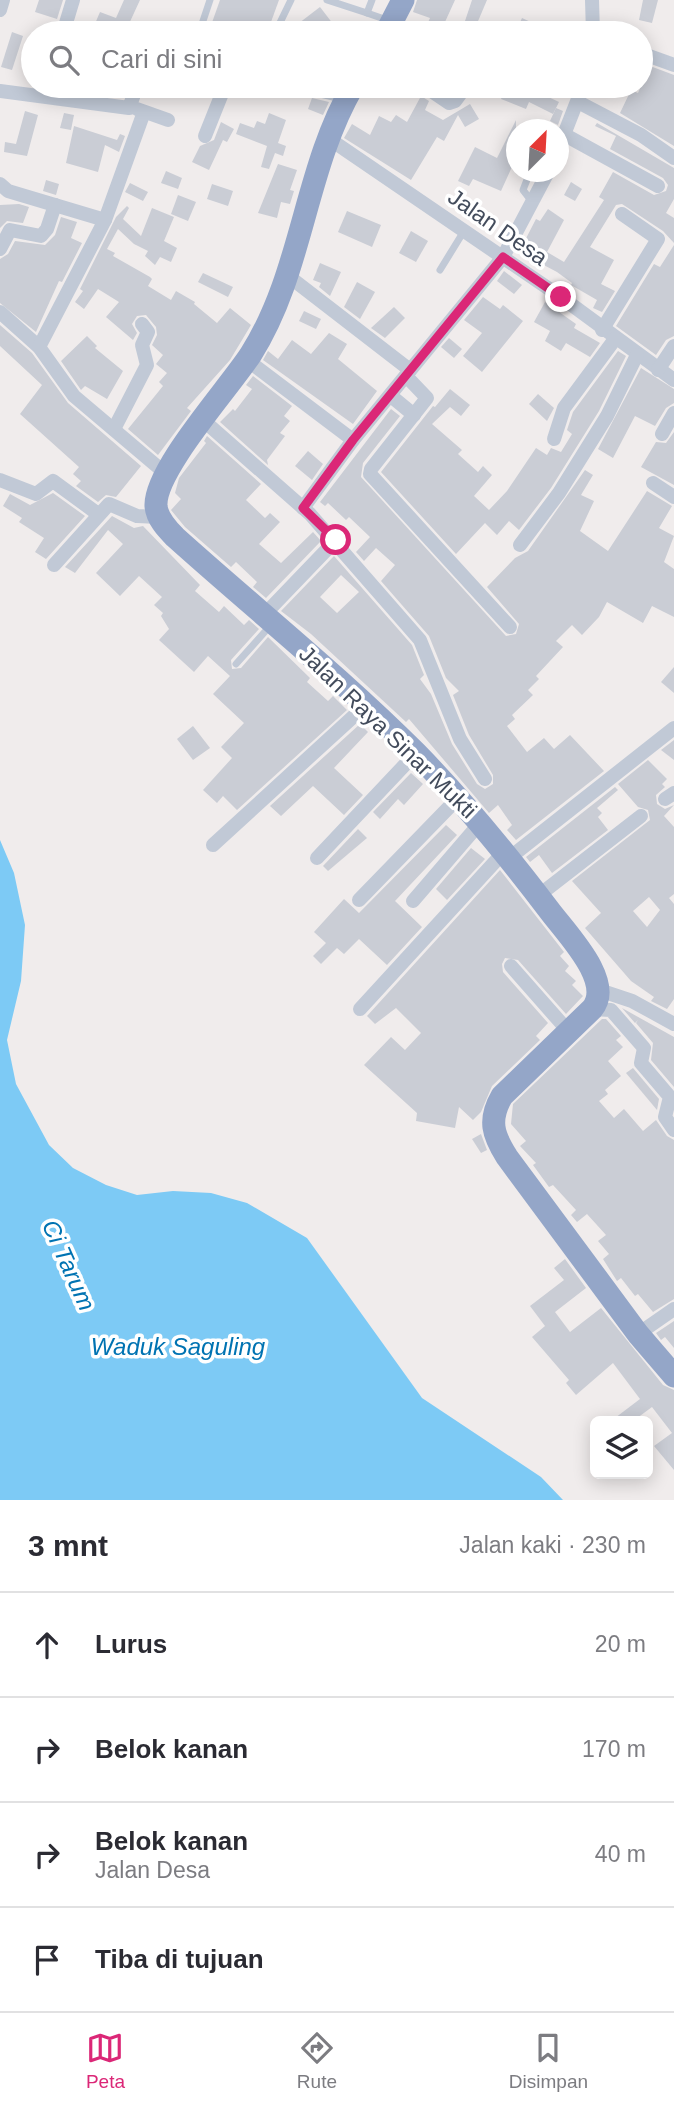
<!DOCTYPE html>
<html lang="id">
<head>
<meta charset="utf-8">
<style>
	:root { --surface:#fff; --page:#f2f2f3; --text:#2b2b33; --muted:#7c7c81; --line:#e1e1e2; --accent:#db2777 }
	body { margin:0; font-family:Helvetica,sans-serif; background:var(--page); color:var(--text) }
	.controls { position:absolute; right:21px; bottom:21px; display:grid; overflow:hidden; border-radius:10px; box-shadow:0 4px 18px #0003 }
	.controls button { width:63px; height:63px; display:grid; place-items:center; padding:0; border:0; border-bottom:2px solid var(--line); background:var(--surface); color:var(--text); font:35px sans-serif }
	.compass { position:absolute; left:506px; top:119px; width:63px; height:63px; border-radius:50%; background:var(--surface); box-shadow:0 4px 18px #0003; rotate:24deg }
	.stop { position:absolute; width:21px; height:21px; margin:-16px; border:5px solid #db2777; border-radius:50%; background:#fff }
	.stop.end { background:#db2777; border-color:#fff; box-shadow:0 2px 7px #0008 }
	.list { margin:0; padding:0; list-style:none }
	h2 { display:flex; justify-content:space-between; align-items:center; height:91px; margin:0; padding:0 28px; font-size:30px }
	h2 small { font-size:23px; font-weight:400; color:var(--muted) }
	.list li { display:grid; grid-template-columns:46px 1fr auto; gap:21px; align-items:center; box-sizing:border-box; height:105px; padding:0 28px; border-top:2px solid var(--line) }
	.list b { display:block; font-size:26px; white-space:nowrap }
	.list p { margin:0; font-size:23px; white-space:nowrap; color:var(--muted) }
	.list em { font-size:23px; font-style:normal; color:var(--muted) }
	.icon { flex:none; width:38px; height:38px; fill:none; stroke:currentColor; stroke-width:2; stroke-linecap:round; stroke-linejoin:round }
	.map { position:relative; flex:none; width:674px; height:1500px; overflow:hidden }
	.search { position:absolute; background:var(--surface); box-shadow:0 4px 18px #0003; left:21px; right:21px; top:21px; height:77px; display:flex; align-items:center; gap:18px; box-sizing:border-box; padding:0 24px; border-radius:38px; color:var(--muted); font-size:26px }
	.sheet { height:511px; background:var(--surface) }
	nav { display:flex; justify-content:space-around; align-items:center; box-sizing:border-box; height:98px; border-top:2px solid var(--line); background:var(--surface); font-size:19px; color:var(--muted) }
	nav a { display:grid; justify-items:center; gap:4px }
	nav .on { color:var(--accent) }
	.map>svg:first-child { display:block }
</style>
</head>
<body>
<div class="map">
<svg width="674" height="1500" viewBox="0 0 674 1500">
	<rect width="100%" height="100%" fill="#f0ecec"/>
	<polygon fill="#7dcaf5" points="0,840 14,873 25,925 21,981 7,1040 16,1084 49,1145 73,1168 106,1185 137,1195 173,1191 211,1193 247,1203 307,1238 422,1398 541,1477 563,1500 0,1500"/>
	<g fill="#cacdd5" fill-rule="evenodd">
		<polygon points="39,0 63,0 57,19 35,12"/>
		<polygon points="124,0 140,0 128,26 146,33 112,33 94,26 100,12 116,18"/>
		<polygon points="220,0 279,0 267,33 215,33 209,31"/>
		<polygon points="417,0 455,0 440,33 423,33 430,18 413,12"/>
		<polygon points="472,0 487,0 473,33 461,33"/>
		<polygon points="643,0 658,0 652,23 639,20"/>
		<polygon points="320,7 340,33 286,33"/>
		<polygon points="522,18 555,33 515,33"/>
		<polygon points="12,32 23,36 12,70 1,67"/>
		<polygon points="650,66 674,75 674,146 620,113 631,90 638,93"/>
		<polygon points="506,86 525,86 559,102 553,114 529,102 526,109 501,99"/>
		<polygon points="421,96 429,101 425,110 443,120 470,104 479,119 465,127 458,115 444,141 437,137 411,180 344,138 352,124 370,135 379,116 391,122 396,115 407,122"/>
		<polygon points="312,98 329,102 323,115 308,109"/>
		<polygon points="556,108 563,111 558,125 550,121"/>
		<polygon points="25,111 38,115 27,156 4,152 5,142 16,144"/>
		<polygon points="64,113 74,115 71,130 60,128"/>
		<polygon points="269,113 286,120 278,143 286,146 283,156 275,153 269,169 261,167 267,146 236,134 240,123 254,128 257,121 265,124"/>
		<polygon points="516,120 516,158 501,191 473,179 469,186 458,181 475,147 497,158"/>
		<polygon points="221,122 234,129 227,142 223,140 209,170 192,162 200,146 214,140"/>
		<polygon points="597,123 674,168 674,199 666,213 674,218 674,243 663,231 622,204 616,205 590,247 614,260 601,284 615,291 602,312 593,308 597,300 571,285 572,283 557,272 519,252 536,219 540,221 548,209 564,220 547,252 564,262 604,200 599,197 613,172 654,195 666,191 668,185 663,178 610,149 616,136 595,126"/>
		<polygon points="74,126 117,140 120,134 125,136 119,152 105,145 98,172 66,163"/>
		<polygon points="278,164 297,170 290,190 294,191 290,204 281,202 277,218 258,213"/>
		<polygon points="166,171 182,178 178,189 161,183"/>
		<polygon points="46,180 59,184 56,195 43,191"/>
		<polygon points="571,182 582,189 575,201 564,195"/>
		<polygon points="130,183 148,192 143,201 125,192"/>
		<polygon points="212,184 233,191 228,206 207,199"/>
		<polygon points="178,195 196,202 188,221 171,214"/>
		<polygon points="19,204 29,207 23,223 7,221 0,228 0,205"/>
		<polygon points="127,206 129,208 123,219 141,236 152,208 174,217 164,241 177,248 171,262 160,257 155,265 145,256 148,251 134,244 118,229 107,249 115,253 113,256 150,277 152,279 148,286 171,300 176,291 195,302 194,304 217,323 230,308 251,325 230,360 187,408 191,411 158,455 128,429 163,386 159,382 167,373 156,364 163,355 152,345 157,335 156,327 146,315 137,316 132,324 137,333 133,340 106,317 119,302 98,289 84,309 75,302 83,291 80,289 116,217"/>
		<polygon points="347,211 381,225 372,247 338,232"/>
		<polygon points="61,217 77,222 71,238 82,243 62,282 59,281 36,332 0,303 0,259 8,254 15,241 45,245 55,235"/>
		<polygon points="411,231 428,241 416,262 399,253"/>
		<polygon points="674,245 674,336 666,340 656,355 616,326 654,264 660,267"/>
		<polygon points="320,263 341,272 330,296 319,287 321,283 313,280"/>
		<polygon points="504,271 522,285 514,294 497,281"/>
		<polygon points="203,273 233,287 228,297 198,282"/>
		<polygon points="357,282 375,292 360,319 344,307"/>
		<polygon points="483,297 500,309 503,305 523,321 482,372 463,356 482,333 464,320"/>
		<polygon points="545,302 576,324 574,328 600,343 590,357 566,343 561,351 545,341 550,331 534,322"/>
		<polygon points="394,307 405,318 385,338 371,328"/>
		<polygon points="304,311 321,319 316,329 299,321"/>
		<polygon points="0,325 32,353 68,403 141,466 116,497 106,495 98,502 76,486 81,481 73,474 79,467 20,414 42,385 0,346"/>
		<polygon points="329,333 347,344 338,359 377,391 353,424 263,360 268,351 278,359 292,340 311,354"/>
		<polygon points="87,336 97,346 95,348 123,371 107,399 85,386 81,390 61,361"/>
		<polygon points="449,338 462,349 454,358 441,347"/>
		<polygon points="618,351 626,356 599,411 551,488 519,530 509,521 497,535 485,523 456,554 381,472 433,406 435,407 450,389 470,405 461,416 450,407 432,424 462,450 458,454 478,472 483,466 492,475 474,496 489,510 507,491 536,448 547,455 551,448 561,452 572,434 567,430 573,412"/>
		<polygon points="641,368 674,389 674,403 666,408 655,426 635,416 613,458 598,449"/>
		<polygon points="253,376 292,406 284,416 290,421 280,433 285,436 267,460 268,465 220,422 233,409 235,411 252,389 246,385"/>
		<polygon points="538,394 554,408 547,421 529,404"/>
		<path d="M391,409L400,416L363,463L361,477L506,636L516,634L519,624L487,587L515,558L528,551L585,470L593,475L581,495L594,501L580,531L608,551L647,491L672,506L659,528L674,536L664,562L674,569V617L652,606L643,623L607,602L599,617L582,635L572,625L556,641L563,647L536,676L539,679L528,690L533,695L512,715L515,719L507,726L527,752L544,738L554,749L570,735L604,771L516,840L507,830L512,825L498,805L489,813L409,719L406,722L311,634L281,611L334,556L412,645L424,675L420,679L431,694L452,744L477,784L485,789L493,784V775L469,735L453,695L459,691L446,678L429,636L381,581L395,565L376,548L364,561L356,552L370,537L349,517L346,520L328,503L325,506L320,502ZM341,575L359,592L337,613L320,597Z"/>
		<polygon points="674,432 674,485 641,467 656,442 666,443"/>
		<polygon points="207,436 261,484 246,500 265,518 270,513 280,522 259,544 281,563 313,532 321,541 266,598 253,587 257,582 236,562 231,567 185,527 171,510 181,499 175,493 179,478 206,443 204,441"/>
		<polygon points="308,451 323,464 312,480 295,466"/>
		<polygon points="53,493 85,516 46,559 35,552 44,538 19,522 22,518 3,506 10,494 30,505"/>
		<polygon points="112,516 134,528 143,526 200,585 195,591 219,612 224,606 244,625 249,620 259,629 231,660 232,669 241,668 268,637 310,678 307,682 328,701 333,696 347,710 237,810 223,796 217,803 203,790 232,758 221,747 244,723 213,694 230,676 208,656 194,672 159,640 169,629 161,616 163,613 154,605 162,597 139,576 120,596 96,573 123,544 108,530 75,573 65,567"/>
		<polygon points="674,667 674,693 661,682"/>
		<polygon points="360,724 368,732 334,768 363,795 344,815 313,786 281,816 270,806"/>
		<polygon points="193,726 210,748 193,760 177,739"/>
		<polygon points="674,740 674,760 661,750"/>
		<path d="M648,760L667,779L662,784L665,787L656,795L657,804L665,809L674,805L664,816L674,827V894L669,898L674,904V999L667,1009L651,1001L654,997L631,981L585,928L601,913L572,881L650,820L648,810L638,807L618,784ZM649,897L660,910L647,927L633,911Z"/>
		<polygon points="411,773 423,784 404,805 398,799 380,819 373,812"/>
		<polygon points="615,787 618,790 597,808 602,813 598,817 608,830 552,873 539,855 530,862 526,857"/>
		<polygon points="446,825 457,835 395,901 422,927 387,965 359,939 344,954 337,948 321,964 313,956 326,943 314,932 344,899 359,913"/>
		<polygon points="358,829 367,838 328,871 323,866"/>
		<polygon points="471,848 485,859 447,900 436,889"/>
		<polygon points="500,870 564,952 560,956 569,966 565,971 576,981 572,985 583,996 566,1014 518,960 505,958 502,964 503,972 548,1023 536,1036 540,1040 492,1086 481,1112 473,1120 459,1107 455,1128 416,1121 417,1113 364,1065 391,1037 405,1050 421,1033 396,1008 375,1024 367,1016"/>
		<polygon points="622,1008 674,1037 674,1087 651,1060 653,1043 636,1023 638,1020 635,1023"/>
		<polygon points="602,1019 606,1019 621,1036 616,1040 623,1047 608,1061 621,1076 605,1090 608,1094 599,1101 614,1118 624,1109 643,1131 656,1120 667,1136 674,1140 674,1299 653,1312 638,1294 635,1296 621,1278 617,1281 603,1259 609,1254 598,1241 606,1235 587,1214 577,1222 571,1215 576,1210 553,1185 549,1187 533,1165 536,1163 520,1146 526,1141 511,1124 513,1104"/>
		<polygon points="633,1068 659,1099 657,1110 626,1073"/>
		<polygon points="481,1134 487,1150 481,1153 472,1139"/>
		<polygon points="565,1259 586,1288 555,1312 570,1332 601,1308 663,1385 674,1390 674,1470 654,1446 672,1433 652,1407 633,1421 611,1421 640,1399 613,1363 576,1395 566,1383 569,1380 532,1337 545,1326 530,1306 564,1280 554,1268"/>
		<polygon points="674,1321 674,1348 665,1337 661,1340 656,1333"/>
	</g>
	<g fill="none" stroke-linecap="round" stroke-linejoin="round">
		<g stroke="#c1c9d6" stroke-width="7">
			<polyline points="327,0 367,13 372,0"/>
			<polyline points="367,13 390,21"/>
			<polyline points="199,33 210,0"/>
			<polyline points="275,33 291,0"/>
			<polyline points="530,172 523,190 533,203"/>
			<polyline points="440,270 464,231"/>
			<polyline points="236,664 270,626"/>
		</g>
		<g stroke="#c1c9d6" stroke-width="14">
			<polyline points="592,0 593,33"/>
			<polyline points="0,10 3,0"/>
			<polyline points="63,33 73,0"/>
			<polyline points="641,53 674,65"/>
			<polyline points="302,86 347,97"/>
			<polyline points="424,86 449,103 455,101 466,86"/>
			<polyline points="0,91 129,108 137,86"/>
			<polyline points="578,102 641,135 674,158"/>
			<polyline points="137,109 168,120"/>
			<polyline points="565,135 658,186"/>
			<polyline points="205,136 225,86"/>
			<polyline points="328,138 561,297 674,380"/>
			<polyline points="558,150 583,86"/>
			<polyline points="0,184 8,191 105,220"/>
			<polyline points="0,249 10,230 41,236 47,229 55,205"/>
			<polyline points="287,275 410,370"/>
			<polyline points="0,312 39,347 74,396 165,473"/>
			<polyline points="602,330 658,239 622,214"/>
			<polyline points="39,347 105,220 144,112"/>
			<polyline points="247,360 353,440"/>
			<polyline points="658,370 674,346"/>
			<polyline points="406,376 427,398 371,469 370,474 510,627"/>
			<polyline points="391,396 414,415"/>
			<polyline points="203,420 310,514 420,640 460,739 485,779"/>
			<polyline points="114,429 147,365 142,345 148,332 142,324"/>
			<polyline points="662,434 674,413"/>
			<polyline points="554,439 564,408 615,339"/>
			<polyline points="0,480 36,494 53,481 98,514"/>
			<polyline points="653,483 674,497"/>
			<polyline points="303,508 353,440 503,257 548,172"/>
			<polyline points="520,545 559,493 607,416 637,355"/>
			<polyline points="54,565 109,504 137,516 159,517"/>
			<polyline points="264,615 336,540"/>
			<polyline points="665,799 674,793"/>
			<polyline points="213,845 366,705"/>
			<polyline points="317,858 416,753"/>
			<polyline points="508,859 674,728"/>
			<polyline points="538,896 641,816"/>
			<polyline points="359,900 458,798"/>
			<polyline points="413,901 480,823"/>
			<polyline points="511,966 569,1032"/>
			<polyline points="599,990 632,1001 674,1024"/>
			<polyline points="360,1009 503,853"/>
			<polyline points="592,1009 611,1010 644,1048 641,1063 670,1097 665,1117 674,1130"/>
			<polyline points="638,1334 674,1309"/>
		</g>
		<g stroke="#94a6c8" stroke-width="23">
			<polyline points="386,33 403,0"/>
			<path d="M353,86C304,170 303,272 251,354C230,387 154,470 156,506C157,518 166,528 175,537C255,609 339,676 416,753C464,802 508,856 549,910C566,933 615,982 592,1009L502,1096C488,1120 493,1135 507,1157L638,1334L674,1376"/>
		</g>
	</g>
	<g fill="none" stroke-linecap="round" stroke-linejoin="round">
		<polyline stroke="#db2777" stroke-width="9" points="336,540 303,508 353,440 503,257 561,297"/>
	</g>
	<g text-anchor="middle" dominant-baseline="central" stroke-width="7" stroke-linejoin="round" paint-order="stroke">
		<g font-size="23" fill="#434c5c" stroke="#fff">
			<text transform="translate(498 227) rotate(35)">Jalan Desa</text>
			<text transform="translate(388 732) rotate(44)">Jalan Raya Sinar Mukti</text>
		</g>
		<g font-size="24" font-style="italic" fill="#0073b2" stroke="#fff">
			<text transform="translate(69 1265) rotate(66)">Ci Tarum</text>
			<text x="178" y="1346">Waduk Saguling</text>
		</g>
	</g>
</svg>
<div class="controls">
<button><svg class="icon" aria-label="layers" viewBox="0 0 24 24"><path d="M12 4l9 5-9 5-9-5zM3 14l9 5 9-5"/></svg></button>
</div>
<svg class="compass" viewBox="-18 -18 36 36"><path d="M0-13l5 13h-10z" fill="#e53935"/><path d="M0 13l5-13h-10z" fill="#7c7c81"/></svg>
<div class="stop" style="left:336px;top:540px"></div>
<div class="stop end" style="left:561px;top:297px"></div>
<div class="search"><svg class="icon" aria-label="search" viewBox="0 0 24 24"><circle cx="10" cy="10" r="6"/><path d="M15 15l6 6"/></svg>Cari di sini</div>
</div>
<section class="sheet">
<h2>3 mnt<small>Jalan kaki · 230 m</small></h2>
<ul class="list">
<li><svg class="icon" aria-label="ahead" viewBox="0 0 24 24"><path d="M12 20V5M6 11l6-6 6 6"/></svg><div><b>Lurus</b></div><em>20 m</em></li>
<li><svg class="icon" aria-label="right" viewBox="0 0 24 24"><path d="M7 20v-9h11M14 6l5 5-5 5"/></svg><div><b>Belok kanan</b></div><em>170 m</em></li>
<li><svg class="icon" aria-label="right" viewBox="0 0 24 24"><path d="M7 20v-9h11M14 6l5 5-5 5"/></svg><div><b>Belok kanan</b><p>Jalan Desa</p></div><em>40 m</em></li>
<li><svg class="icon" aria-label="arrive" viewBox="0 0 24 24"><path d="M6 21V4h12l-3 4 3 4H6"/></svg><div><b>Tiba di tujuan</b></div></li>
</ul>
</section>
<nav>
<a class="on"><svg class="icon" aria-label="map" viewBox="0 0 24 24"><path d="M3 6l6-2 6 2 6-2v14l-6 2-6-2-6 2zM9 4v14M15 6v14"/></svg>Peta</a>
<a><svg class="icon" aria-label="directions" viewBox="0 0 24 24"><path d="M12 3l9 9-9 9-9-9zM9 14v-3h6M13 9l2 2-2 2"/></svg>Rute</a>
<a><svg class="icon" aria-label="saved" viewBox="0 0 24 24"><path d="M7 4h10v16l-5-4-5 4z"/></svg>Disimpan</a>
</nav>
</body>
</html>
